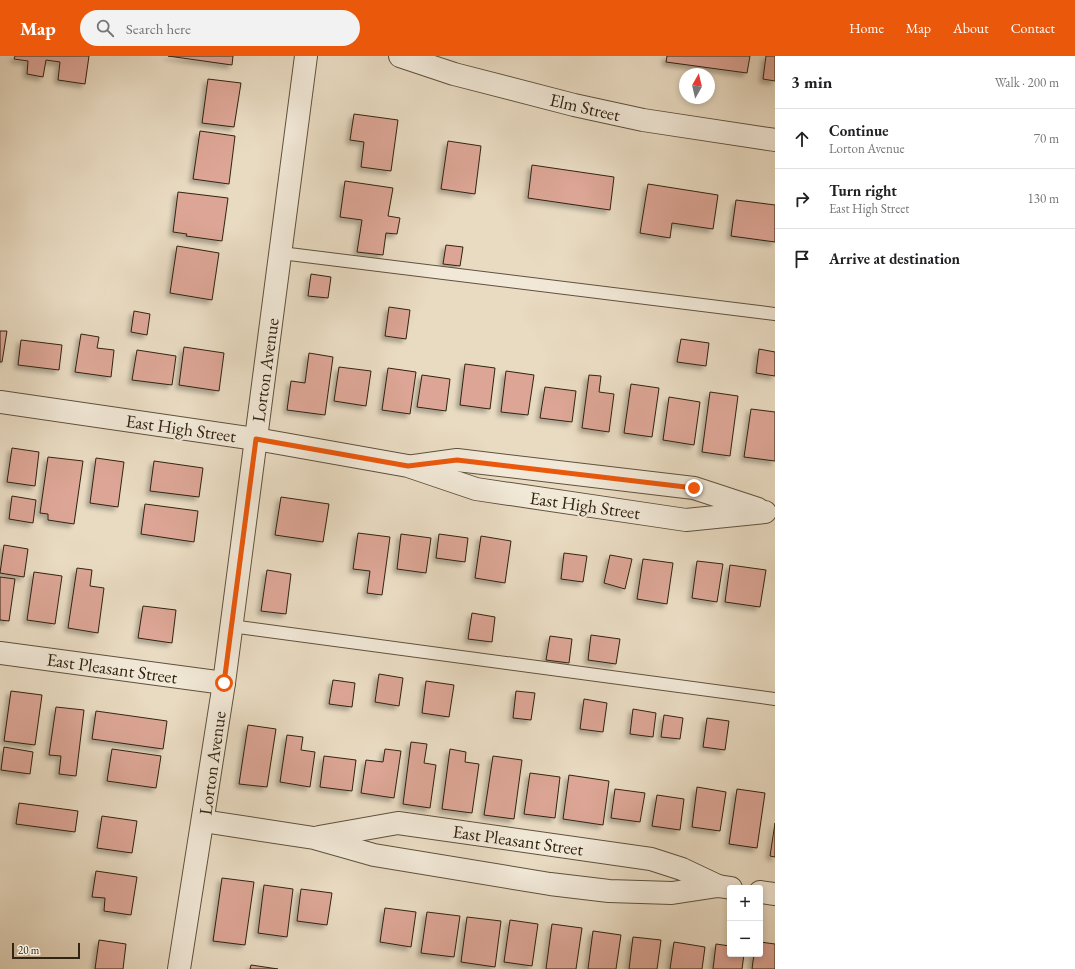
<!DOCTYPE html>
<html lang="en">
<head>
<meta charset="utf-8">
<style>
	:root { --surface:#fff; --page:#f2f2f2; --text:#202124; --muted:#757577; --line:#e0e0e0; --accent:#ea580c }
	body { margin:0; font-family:"EB Garamond",serif; background:var(--page); color:var(--text) }
	.controls { position:absolute; right:12px; bottom:12px; display:grid; overflow:hidden; border-radius:4px; box-shadow:0 2px 6px #0003 }
	.controls button { width:36px; height:36px; display:grid; place-items:center; padding:0; border:0; border-bottom:1px solid var(--line); background:var(--surface); color:var(--text); font:20px sans-serif }
	.compass { position:absolute; left:679px; top:12px; width:36px; height:36px; border-radius:50%; background:var(--surface); box-shadow:0 2px 6px #0003; rotate:8deg }
	.scale { position:absolute; left:12px; bottom:10px; width:68px; box-sizing:border-box; padding-left:4px; border:2px solid #312311; border-top:0; font-size:11px; line-height:14px; white-space:nowrap; color:#312311; -webkit-text-stroke:3px #f1e8d7; paint-order:stroke }
	.stop { position:absolute; width:12px; height:12px; margin:-9px; border:3px solid #ea580c; border-radius:50%; background:#fff }
	.stop.end { background:#ea580c; border-color:#fff; box-shadow:0 1px 4px #0008 }
	.list { margin:0; padding:0; list-style:none }
	h2 { display:flex; justify-content:space-between; align-items:center; height:52px; margin:0; padding:0 16px; font-size:17px }
	h2 small { font-size:13px; font-weight:400; color:var(--muted) }
	.list li { display:grid; grid-template-columns:26px 1fr auto; gap:12px; align-items:center; box-sizing:border-box; height:60px; padding:0 16px; border-top:1px solid var(--line) }
	.list b { display:block; font-size:15px; white-space:nowrap }
	.list p { margin:0; font-size:13px; white-space:nowrap; color:var(--muted) }
	.list em { font-size:13px; font-style:normal; color:var(--muted) }
	.icon { flex:none; width:22px; height:22px; fill:none; stroke:currentColor; stroke-width:2; stroke-linecap:round; stroke-linejoin:round }
	.map { position:relative; flex:none; width:775px; height:913px; overflow:hidden }
	header { display:flex; align-items:center; gap:24px; box-sizing:border-box; height:56px; padding:0 20px; background:var(--accent); color:#fff }
	header strong { font-size:19px }
	nav { display:flex; gap:22px; margin-inline-start:auto; font-size:14px }
	.search { width:280px; height:36px; background:var(--page); display:flex; align-items:center; gap:10px; box-sizing:border-box; padding:0 14px; border-radius:22px; color:var(--muted); font-size:15px }
	main { display:flex }
	aside { flex:1; background:var(--surface) }
	.map>svg:first-child { display:block }
</style>
</head>
<body>
<header>
<strong>Map</strong>
<div class="search"><svg class="icon" aria-label="search" viewBox="0 0 24 24"><circle cx="10" cy="10" r="6"/><path d="M15 15l6 6"/></svg>Search here</div>
<nav><a>Home</a><a>Map</a><a>About</a><a>Contact</a></nav>
</header>
<main>
<div class="map">
<svg width="775" height="913" viewBox="0 0 775 913">
	<defs>
		<filter id="shadow"><feDropShadow dx="-3.5" dy="3.5" stdDeviation="2" flood-color="#0004"/></filter>
	</defs>
	<rect width="100%" height="100%" fill="#e9dbc2"/>
	<filter id="stains"><feTurbulence type="fractalNoise" baseFrequency=".005" numOctaves="4"/><feColorMatrix values="0 0 0 0 .2 0 0 0 0 .09 0 0 0 0 .02 0 0 0 .5 -.17"/></filter>
	<radialGradient id="worn" r=".72"><stop offset=".6" stop-color="#630" stop-opacity="0"/><stop offset="1" stop-color="#630" stop-opacity=".3"/></radialGradient>
	<g fill="#dca595" stroke="#312311" filter="url(#shadow)">
		<polygon points="15,0 89,0 85,28 58,24 60,6 46,4 43,21 27,18 28,5 14,3"/>
		<polygon points="168,0 233,0 232,9"/>
		<polygon points="667,0 750,0 747,17 666,6"/>
		<polygon points="766,0 775,0 775,25 763,23"/>
		<polygon points="208,23 241,27 234,71 202,67"/>
		<polygon points="354,58 398,64 391,115 361,111 364,86 350,84"/>
		<polygon points="200,75 235,80 229,128 193,123"/>
		<polygon points="448,85 481,90 475,138 441,133"/>
		<polygon points="532,109 614,121 610,154 528,142"/>
		<polygon points="345,125 393,132 388,160 400,162 397,178 386,177 383,199 357,196 362,164 340,161"/>
		<polygon points="648,128 718,139 713,173 672,167 670,182 640,177"/>
		<polygon points="178,136 228,142 222,185 186,180 187,178 173,176"/>
		<polygon points="736,144 775,149 775,186 731,180"/>
		<polygon points="446,189 463,191 460,210 443,208"/>
		<polygon points="177,190 219,197 212,244 170,237"/>
		<polygon points="311,218 331,221 328,242 308,240"/>
		<polygon points="389,251 410,254 406,283 385,280"/>
		<polygon points="134,255 150,258 147,279 131,276"/>
		<polygon points="0,275 7,275 2,306 0,306"/>
		<polygon points="81,278 99,281 97,292 114,294 111,321 75,316"/>
		<polygon points="681,283 709,287 706,310 677,306"/>
		<polygon points="21,284 62,289 59,314 18,309"/>
		<polygon points="184,291 224,297 219,335 179,329"/>
		<polygon points="759,293 775,296 775,320 756,317"/>
		<polygon points="137,294 176,300 172,329 132,324"/>
		<polygon points="309,297 333,301 325,359 287,354 291,325 305,327"/>
		<polygon points="465,308 495,312 490,353 460,349"/>
		<polygon points="339,311 371,315 366,350 334,345"/>
		<polygon points="388,312 416,316 410,358 382,354"/>
		<polygon points="506,315 534,319 528,359 501,356"/>
		<polygon points="422,319 450,323 446,355 417,351"/>
		<polygon points="589,319 601,320 599,336 614,338 609,376 582,372"/>
		<polygon points="631,328 659,332 652,381 624,377"/>
		<polygon points="545,331 576,335 572,366 540,362"/>
		<polygon points="710,336 738,340 730,400 702,396"/>
		<polygon points="669,341 700,346 694,389 663,384"/>
		<polygon points="751,353 775,356 775,405 744,401"/>
		<polygon points="12,392 39,396 35,430 7,426"/>
		<polygon points="48,401 83,405 74,468 48,464 48,458 40,457"/>
		<polygon points="96,402 124,406 118,451 90,447"/>
		<polygon points="154,405 203,412 199,441 150,435"/>
		<polygon points="12,440 36,444 33,467 9,463"/>
		<polygon points="281,441 329,448 323,486 275,479"/>
		<polygon points="145,448 198,455 194,486 141,478"/>
		<polygon points="358,477 390,481 382,539 367,537 370,515 353,513"/>
		<polygon points="401,478 431,482 426,517 397,513"/>
		<polygon points="439,478 468,482 465,506 436,502"/>
		<polygon points="481,480 511,485 505,527 475,522"/>
		<polygon points="4,489 28,493 24,521 0,517"/>
		<polygon points="564,497 587,500 583,526 561,523"/>
		<polygon points="610,499 632,503 625,533 604,527"/>
		<polygon points="643,503 673,507 667,548 637,543"/>
		<polygon points="697,505 723,508 717,546 692,542"/>
		<polygon points="730,509 766,514 760,551 725,546"/>
		<polygon points="77,512 92,514 90,530 104,532 98,577 68,572"/>
		<polygon points="267,514 291,518 286,558 261,555"/>
		<polygon points="34,516 62,520 55,568 27,564"/>
		<polygon points="0,521 15,523 9,565 0,564"/>
		<polygon points="143,550 176,554 172,587 138,582"/>
		<polygon points="472,557 495,561 492,586 468,583"/>
		<polygon points="591,579 620,583 616,608 588,604"/>
		<polygon points="550,580 572,583 569,607 546,604"/>
		<polygon points="379,618 403,622 399,650 375,646"/>
		<polygon points="333,624 355,627 352,651 329,648"/>
		<polygon points="426,625 454,629 449,661 422,657"/>
		<polygon points="11,635 42,639 35,689 4,685"/>
		<polygon points="516,635 535,637 531,664 513,662"/>
		<polygon points="584,643 607,647 603,676 580,673"/>
		<polygon points="56,651 84,654 76,720 59,718 61,700 49,699"/>
		<polygon points="633,653 656,657 653,681 630,678"/>
		<polygon points="96,655 167,665 163,693 92,683"/>
		<polygon points="664,659 683,662 680,683 661,681"/>
		<polygon points="707,662 729,665 725,694 703,691"/>
		<polygon points="248,669 276,673 267,731 239,728"/>
		<polygon points="287,679 303,681 301,694 315,696 310,731 280,726"/>
		<polygon points="411,686 427,688 424,707 436,709 430,752 403,748"/>
		<polygon points="4,691 33,696 30,718 1,714"/>
		<polygon points="112,693 161,700 156,732 107,725"/>
		<polygon points="385,693 401,695 394,742 361,737 366,704 383,706"/>
		<polygon points="450,693 466,696 465,706 479,708 472,757 442,753"/>
		<polygon points="324,700 356,704 352,735 320,731"/>
		<polygon points="493,700 522,704 514,763 484,759"/>
		<polygon points="530,717 560,721 555,762 524,758"/>
		<polygon points="569,719 609,725 603,769 563,763"/>
		<polygon points="697,731 726,736 720,775 692,771"/>
		<polygon points="615,733 645,737 640,766 611,762"/>
		<polygon points="737,733 765,737 757,792 729,788"/>
		<polygon points="657,739 684,743 680,774 652,770"/>
		<polygon points="19,747 78,755 75,776 16,768"/>
		<polygon points="102,760 137,765 132,797 97,792"/>
		<polygon points="775,767 775,801 770,800"/>
		<polygon points="96,815 137,821 131,859 104,855 105,842 92,841"/>
		<polygon points="222,822 254,826 245,889 213,885"/>
		<polygon points="264,829 293,833 287,881 258,877"/>
		<polygon points="301,833 332,837 327,869 297,865"/>
		<polygon points="385,852 416,856 411,891 380,886"/>
		<polygon points="427,856 460,860 454,901 421,897"/>
		<polygon points="467,861 501,865 495,911 461,906"/>
		<polygon points="510,864 538,868 532,910 504,906"/>
		<polygon points="552,868 582,872 576,913 546,913"/>
		<polygon points="593,875 621,879 616,913 588,913"/>
		<polygon points="633,881 661,884 657,913 629,913"/>
		<polygon points="99,884 126,888 123,913 95,913"/>
		<polygon points="674,886 705,891 702,913 670,913"/>
		<polygon points="760,886 775,888 775,913 752,913 754,898 760,898"/>
		<polygon points="716,888 730,890 730,898 744,898 742,913 713,913"/>
		<polygon points="251,909 278,913 250,913"/>
	</g>
	<g fill="none" stroke-linecap="round" stroke-linejoin="round">
		<defs>
			<g id="lane">
				<polyline points="281,197 775,258"/>
				<polyline points="231,570 775,643"/>
			</g>
			<g id="street">
				<polyline points="400,0 454,18 574,49 643,64 775,84"/>
				<polyline points="0,346 256,383 408,410 476,433 686,464 765,456"/>
				<polyline points="414,410 457,404 694,432 758,453"/>
				<polyline points="0,597 224,627"/>
				<polyline points="203,765 314,782 374,799 550,828 609,835 672,837 718,830 731,832"/>
				<polyline points="319,781 398,767 651,803 682,813 718,830"/>
				<polyline points="760,836 775,838"/>
				<polyline points="179,913 224,627 306,0"/>
			</g>
		</defs>
		<use href="#lane" stroke="#5f513d" stroke-width="14"/>
		<use href="#street" stroke="#5f513d" stroke-width="24"/>
		<use href="#lane" stroke="#f1e8d7" stroke-width="12"/>
		<use href="#street" stroke="#f1e8d7" stroke-width="22"/>
	</g>
	<g fill="none" stroke-linecap="round" stroke-linejoin="round">
		<polyline stroke="#ea580c" stroke-width="5" points="224,627 256,383 408,410 457,404 694,432"/>
	</g>
	<g text-anchor="middle" dominant-baseline="central" stroke-width="4" stroke-linejoin="round" paint-order="stroke">
		<g font-size="18" fill="#312311" stroke="#f1e8d7">
			<text transform="translate(585 51) rotate(13)">Elm Street</text>
			<text transform="translate(265 314) rotate(-82)">Lorton Avenue</text>
			<text transform="translate(181 372) rotate(8)">East High Street</text>
			<text transform="translate(585 449) rotate(8)">East High Street</text>
			<text transform="translate(112 612) rotate(8)">East Pleasant Street</text>
			<text transform="translate(212 707) rotate(-82)">Lorton Avenue</text>
			<text transform="translate(518 784) rotate(8)">East Pleasant Street</text>
		</g>
	</g>
	<rect width="100%" height="100%" filter="url(#stains)"/>
	<rect width="100%" height="100%" fill="url(#worn)"/>
</svg>
<div class="controls">
<button>+</button>
<button>−</button>
</div>
<svg class="compass" viewBox="-18 -18 36 36"><path d="M0-13l5 13h-10z" fill="#e53935"/><path d="M0 13l5-13h-10z" fill="#757577"/></svg>
<div class="scale">20 m</div>
<div class="stop" style="left:224px;top:627px"></div>
<div class="stop end" style="left:694px;top:432px"></div>
</div>
<aside>
<h2>3 min<small>Walk · 200 m</small></h2>
<ul class="list">
<li><svg class="icon" aria-label="ahead" viewBox="0 0 24 24"><path d="M12 20V5M6 11l6-6 6 6"/></svg><div><b>Continue</b><p>Lorton Avenue</p></div><em>70 m</em></li>
<li><svg class="icon" aria-label="right" viewBox="0 0 24 24"><path d="M7 20v-9h11M14 6l5 5-5 5"/></svg><div><b>Turn right</b><p>East High Street</p></div><em>130 m</em></li>
<li><svg class="icon" aria-label="arrive" viewBox="0 0 24 24"><path d="M6 21V4h12l-3 4 3 4H6"/></svg><div><b>Arrive at destination</b></div></li>
</ul>
</aside>
</main>
</body>
</html>
